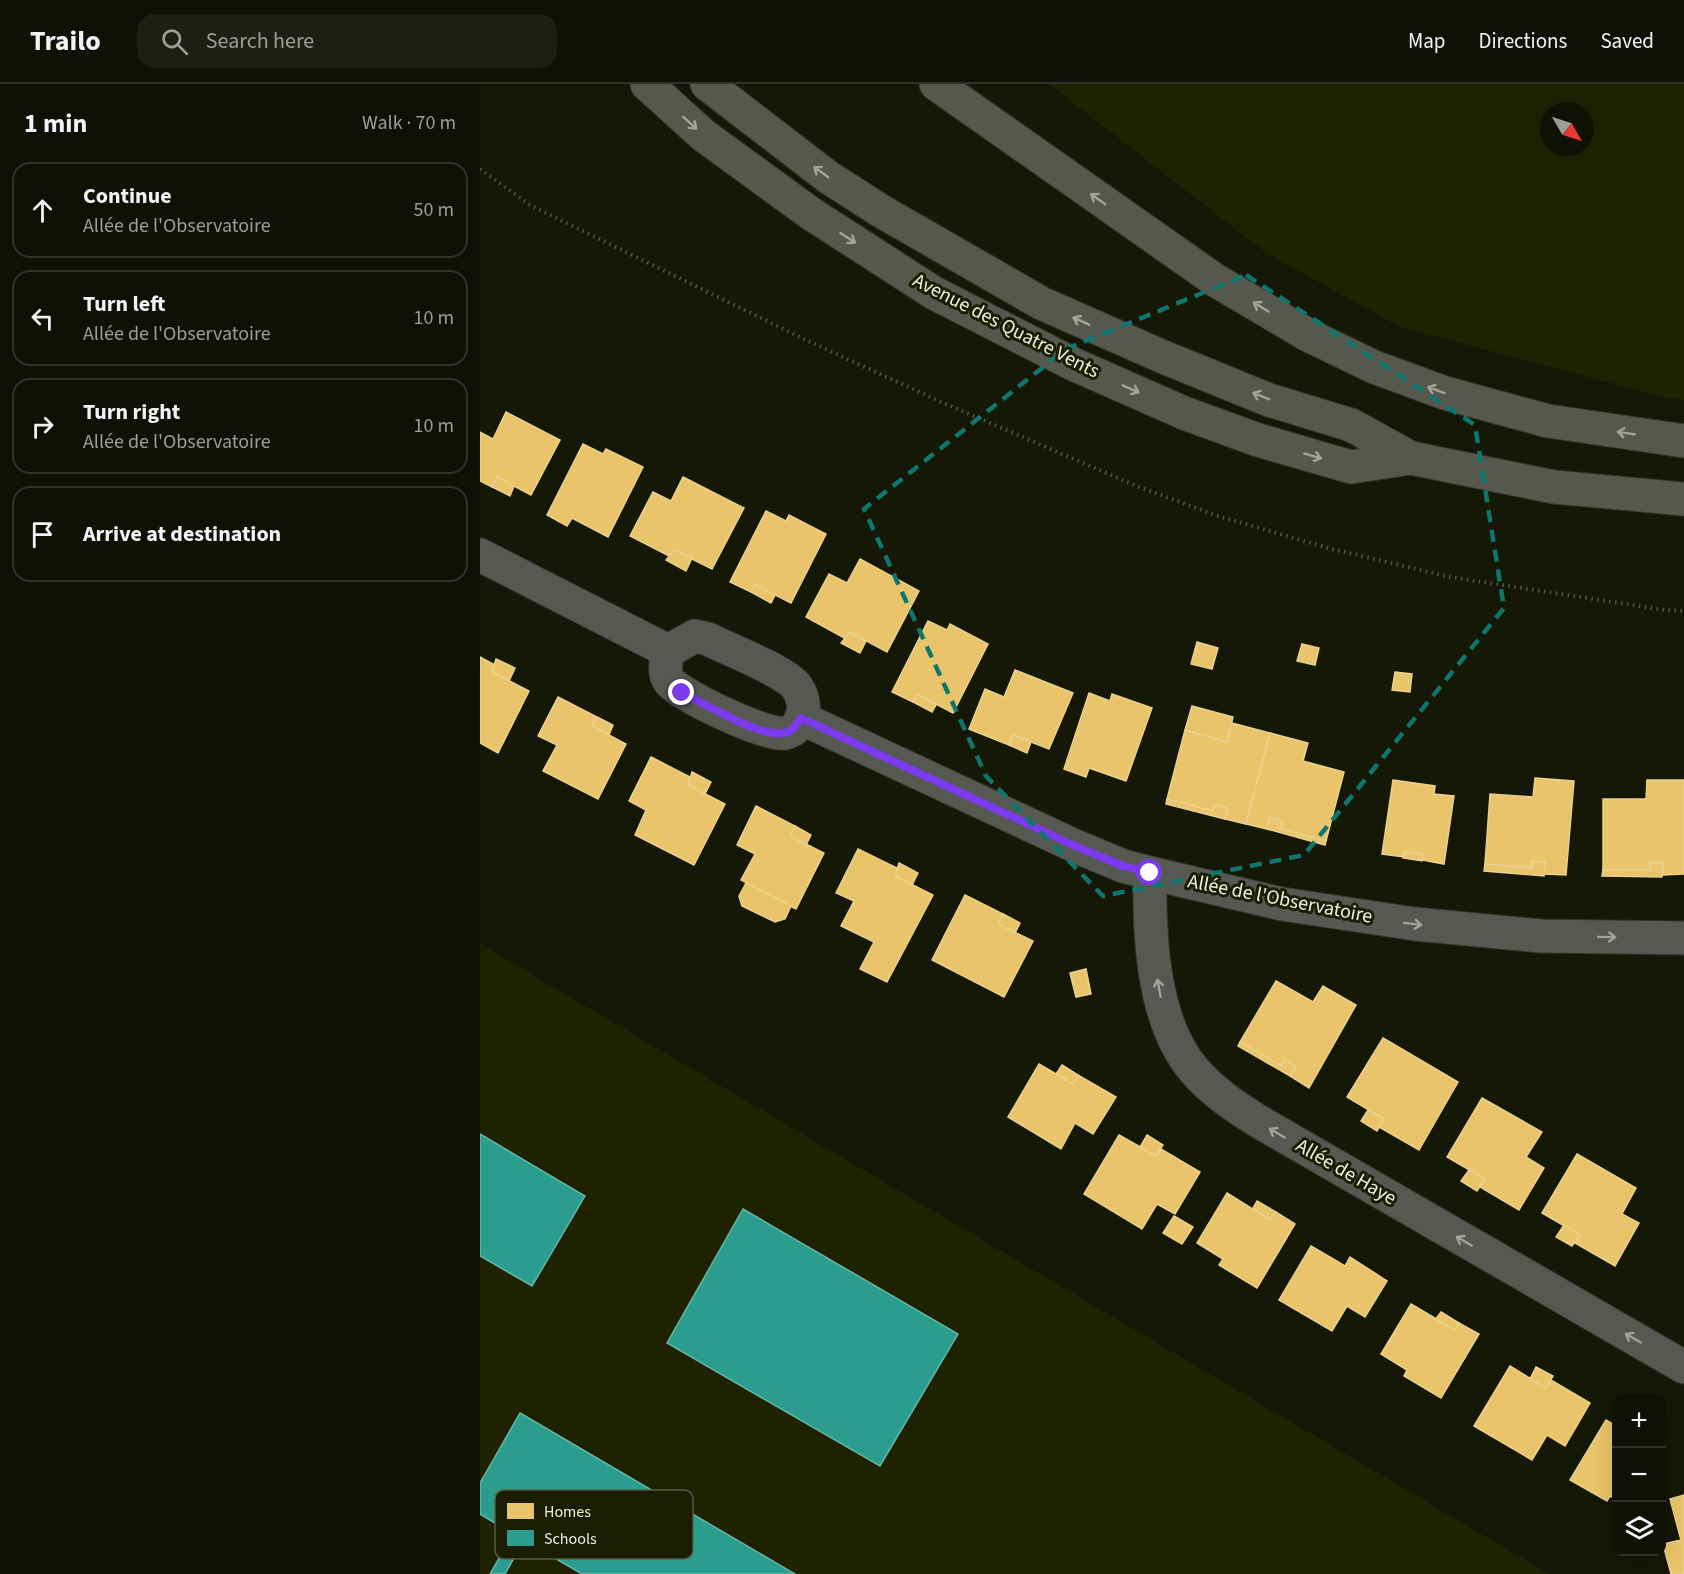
<!DOCTYPE html>
<html lang="en">
<head>
<meta charset="utf-8">
<style>
	:root { --surface:#101105; --page:#1e1f13; --text:#f1f3f6; --muted:#9c9d9a; --line:#303127 }
	body { margin:0; font-family:"Source Sans 3",sans-serif; background:var(--page); color:var(--text) }
	.controls { position:absolute; right:18px; bottom:18px; display:grid; overflow:hidden; border-radius:12px; box-shadow:0 6px 24px #0002 }
	.controls button { width:54px; height:54px; display:grid; place-items:center; padding:0; border:0; border-bottom:2px solid var(--line); background:var(--surface); color:var(--text); font:30px sans-serif }
	.compass { position:absolute; left:1060px; top:18px; width:54px; height:54px; border-radius:50%; background:var(--surface); box-shadow:0 6px 24px #0002; rotate:129deg }
	.stop { position:absolute; width:18px; height:18px; margin:-14px; border:4px solid #7c3aed; border-radius:50%; background:#fff }
	.stop.end { background:#7c3aed; border-color:#fff; box-shadow:0 2px 6px #0008 }
	.list { margin:0; padding:0; list-style:none }
	h2 { display:flex; justify-content:space-between; align-items:center; height:78px; margin:0; padding:0 24px; font-size:26px }
	h2 small { font-size:20px; font-weight:400; color:var(--muted) }
	.list li { display:grid; grid-template-columns:39px 1fr auto; gap:18px; align-items:center; box-sizing:border-box; height:96px; margin:0 12px 12px; padding:0 12px; border:2px solid var(--line); border-radius:18px }
	.list b { display:block; font-size:22px; white-space:nowrap }
	.list p { margin:0; font-size:20px; white-space:nowrap; color:var(--muted) }
	.list em { font-size:20px; font-style:normal; color:var(--muted) }
	.icon { flex:none; width:33px; height:33px; fill:none; stroke:currentColor; stroke-width:2; stroke-linecap:round; stroke-linejoin:round }
	.map { position:relative; flex:none; width:1204px; height:1490px; overflow:hidden }
	header { display:flex; align-items:center; gap:36px; box-sizing:border-box; height:84px; padding:0 30px; background:var(--surface); border-bottom:2px solid var(--line) }
	header strong { font-size:28px }
	nav { display:flex; gap:33px; margin-inline-start:auto; font-size:21px }
	.search { width:420px; height:54px; background:var(--page); display:flex; align-items:center; gap:15px; box-sizing:border-box; padding:0 21px; border-radius:18px; color:var(--muted); font-size:22px }
	main { display:flex }
	aside { flex:1; background:var(--surface) }
	.map>svg:first-child { display:block }
</style>
</head>
<body>
<header>
<strong>Trailo</strong>
<div class="search"><svg class="icon" aria-label="search" viewBox="0 0 24 24"><circle cx="10" cy="10" r="6"/><path d="M15 15l6 6"/></svg>Search here</div>
<nav><a>Map</a><a>Directions</a><a>Saved</a></nav>
</header>
<main>
<aside>
<h2>1 min<small>Walk · 70 m</small></h2>
<ul class="list">
<li><svg class="icon" aria-label="ahead" viewBox="0 0 24 24"><path d="M12 20V5M6 11l6-6 6 6"/></svg><div><b>Continue</b><p>Allée de l'Observatoire</p></div><em>50 m</em></li>
<li><svg class="icon" aria-label="left" viewBox="0 0 24 24"><path d="M17 20v-9H6M10 6l-5 5 5 5"/></svg><div><b>Turn left</b><p>Allée de l'Observatoire</p></div><em>10 m</em></li>
<li><svg class="icon" aria-label="right" viewBox="0 0 24 24"><path d="M7 20v-9h11M14 6l5 5-5 5"/></svg><div><b>Turn right</b><p>Allée de l'Observatoire</p></div><em>10 m</em></li>
<li><svg class="icon" aria-label="arrive" viewBox="0 0 24 24"><path d="M6 21V4h12l-3 4 3 4H6"/></svg><div><b>Arrive at destination</b></div></li>
</ul>
</aside>
<div class="map">
<svg width="1204" height="1490" viewBox="0 0 1204 1490">
	<rect width="100%" height="100%" fill="#151707"/>
	<g fill="#1f2201" fill-rule="evenodd">
		<path d="M569,0H1204V316L1186,314L918,242L785,168ZM1069,27H1105V63H1069Z"/>
		<polygon points="0,860 1069,1490 0,1490"/>
	</g>
	<g fill="#e9c46a" stroke="#ead18d" stroke-width="1.5">
		<polygon points="26,328 80,356 51,411 17,393 12,403 0,397 0,348 13,355"/>
		<polygon points="103,360 123,370 126,365 163,383 128,453 92,434 87,442 67,431"/>
		<polygon points="17,393 34,402 30,412 12,403"/>
		<polygon points="203,393 264,424 232,485 194,466 191,473 150,452 173,408 191,417"/>
		<polygon points="286,427 306,437 309,431 346,450 311,519 275,501 271,508 250,498"/>
		<polygon points="194,466 212,474 206,487 186,476"/>
		<polygon points="380,475 439,507 407,568 370,548 366,555 326,533 349,490 367,499"/>
		<polygon points="275,501 295,511 291,519 271,508"/>
		<polygon points="448,537 467,546 470,540 508,560 473,629 437,610 433,618 412,608"/>
		<polygon points="370,548 386,557 380,569 361,559"/>
		<polygon points="717,558 738,564 732,585 711,580"/>
		<polygon points="822,560 839,564 835,581 817,577"/>
		<polygon points="0,573 15,581 12,588 49,607 18,669 0,659"/>
		<polygon points="16,575 35,584 29,597 12,588"/>
		<polygon points="535,586 593,609 569,665 533,651 529,661 489,645 505,605 524,613"/>
		<polygon points="915,588 932,590 930,608 912,606"/>
		<polygon points="609,609 630,617 632,610 672,624 646,697 609,684 606,693 584,685"/>
		<polygon points="437,610 456,621 452,628 433,618"/>
		<polygon points="78,613 117,633 112,642 146,660 118,715 63,687 77,661 58,652"/>
		<polygon points="712,622 753,633 747,658 705,646"/>
		<polygon points="117,633 133,641 129,651 112,642"/>
		<polygon points="752,639 790,649 766,740 745,735 747,724 735,720 733,727 687,715 705,646 747,658"/>
		<polygon points="790,649 828,659 823,677 864,688 846,757 801,745 803,737 790,734 787,745 766,740"/>
		<polygon points="533,651 551,658 547,669 529,661"/>
		<polygon points="171,673 212,694 208,701 245,720 214,781 155,751 166,726 149,717"/>
		<polygon points="212,688 231,698 225,710 208,701"/>
		<polygon points="1055,694 1094,697 1086,791 1064,790 1065,778 1052,777 1052,784 1005,780 1010,710 1053,713"/>
		<polygon points="913,696 955,702 954,710 974,712 964,780 942,776 943,770 925,768 924,773 902,770"/>
		<polygon points="1167,696 1204,696 1204,790 1183,791 1183,779 1170,779 1170,786 1123,786 1123,715 1166,715"/>
		<polygon points="687,715 733,727 735,720 747,724 745,735 686,720"/>
		<polygon points="276,722 315,742 310,752 344,769 316,825 261,796 275,770 257,761"/>
		<polygon points="790,734 803,737 801,745 846,757 845,761 787,745"/>
		<polygon points="315,742 331,751 326,761 310,752"/>
		<polygon points="378,765 419,785 415,792 453,811 407,898 380,885 394,858 361,842 374,817 356,809"/>
		<polygon points="925,768 943,770 942,777 923,774"/>
		<polygon points="1052,777 1065,778 1064,792 1004,787 1005,780 1052,784"/>
		<polygon points="419,779 438,789 432,801 415,792"/>
		<polygon points="1170,779 1183,779 1182,793 1122,792 1123,786 1170,786"/>
		<polygon points="266,799 311,822 305,835 295,838 262,822 259,812"/>
		<polygon points="485,811 523,830 518,840 553,857 524,913 452,876"/>
		<polygon points="523,830 540,839 535,849 518,840"/>
		<polygon points="606,885 611,910 596,913 590,889"/>
		<polygon points="796,897 833,918 843,902 876,921 829,1004 810,992 816,982 805,976 801,982 760,958"/>
		<polygon points="903,954 978,998 939,1066 899,1043 904,1035 867,1013"/>
		<polygon points="760,958 801,982 805,976 816,982 810,992 758,962"/>
		<polygon points="559,980 593,1000 598,991 636,1013 613,1050 595,1039 581,1065 528,1033"/>
		<polygon points="582,981 598,991 593,1000 576,990"/>
		<polygon points="1002,1014 1062,1048 1046,1073 1064,1084 1039,1126 1000,1103 1005,1095 967,1073"/>
		<polygon points="888,1026 904,1035 897,1047 881,1037"/>
		<polygon points="639,1051 676,1072 681,1065 720,1088 695,1130 677,1120 662,1145 604,1110"/>
		<polygon points="667,1051 683,1061 676,1072 660,1063"/>
		<polygon points="1097,1070 1156,1104 1142,1130 1159,1139 1135,1182 1095,1159 1100,1151 1062,1129"/>
		<polygon points="989,1086 1005,1095 997,1107 981,1097"/>
		<polygon points="747,1109 790,1136 796,1128 815,1140 777,1204 739,1181 743,1175 717,1159"/>
		<polygon points="777,1117 796,1128 790,1136 773,1124"/>
		<polygon points="694,1132 713,1143 702,1160 683,1149"/>
		<polygon points="1084,1141 1100,1151 1092,1162 1076,1153"/>
		<polygon points="831,1162 865,1182 870,1173 907,1197 885,1233 867,1222 852,1247 799,1216"/>
		<polygon points="931,1220 975,1246 979,1239 999,1250 961,1314 924,1292 927,1286 901,1270"/>
		<polygon points="961,1228 979,1239 975,1246 955,1236"/>
		<polygon points="1030,1282 1066,1304 1071,1296 1110,1319 1085,1362 1067,1351 1052,1376 994,1342"/>
		<polygon points="1056,1283 1073,1292 1066,1304 1050,1295"/>
		<polygon points="1126,1336 1136,1342 1136,1415 1130,1412 1127,1417 1090,1396"/>
		<polygon points="1204,1411 1204,1490 1191,1490 1183,1460 1201,1456 1190,1415"/>
	</g>
	<g fill="#2a9d8f" stroke="#64b6a7" stroke-width="1.5">
		<polygon points="0,1050 105,1112 52,1202 0,1172"/>
		<polygon points="263,1125 478,1250 400,1382 187,1259"/>
		<polygon points="40,1329 315,1490 102,1490 33,1450 0,1430 0,1399"/>
		<polygon points="33,1450 44,1456 25,1490 10,1490"/>
	</g>
	<g fill="none" stroke-linecap="round" stroke-linejoin="round">
		<defs>
			<g id="minor">
				<polyline points="0,471 188,567"/>
				<path d="M215,552L228,555C252,567 290,581 311,597C327,609 330,642 306,649C289,654 202,612 190,598C183,590 186,577 188,567Z"/>
				<polyline points="321,634 595,762 643,782 670,789 802,820 935,840 1061,852 1204,854"/>
				<path d="M670,789C669,850 672,937 714,986C732,1007 754,1022 778,1037L1204,1283"/>
			</g>
			<g id="major">
				<polyline points="167,0 223,51 330,129 454,209 593,280 704,329 778,356 871,383 931,374"/>
				<polyline points="227,0 348,93 401,127 561,219 681,272 789,316 871,341 931,374 1074,403 1204,415"/>
				<polyline points="456,0 735,196 828,251 894,283 965,309 1068,337 1204,357"/>
			</g>
		</defs>
		<use href="#minor" stroke="#323427" stroke-width="35"/>
		<use href="#major" stroke="#323427" stroke-width="35"/>
		<polyline stroke="#53544d" stroke-width="4" stroke-dasharray="1.5 4.5" stroke-linecap="butt" points="0,85 50,121 326,256 461,318 659,403 738,432 848,464 970,493 1185,526 1204,527"/>
		<use href="#minor" stroke="#565852" stroke-width="33"/>
		<use href="#major" stroke="#56584e" stroke-width="33"/>
	</g>
	<defs><path id="oneway-shaft" d="M-6 0H5M1.5-3L5.5 0L1.5 3" fill="none" stroke-width="1.6" stroke-linecap="round" stroke-linejoin="round" transform="scale(1.5)"/></defs>
	<g stroke="#a1a496">
		<use href="#oneway-shaft" transform="translate(210 39) rotate(42)"/>
		<use href="#oneway-shaft" transform="translate(341 88) rotate(-144)"/>
		<use href="#oneway-shaft" transform="translate(618 115) rotate(-145)"/>
		<use href="#oneway-shaft" transform="translate(368 154) rotate(33)"/>
		<use href="#oneway-shaft" transform="translate(781 223) rotate(-149)"/>
		<use href="#oneway-shaft" transform="translate(601 237) rotate(-156)"/>
		<use href="#oneway-shaft" transform="translate(651 305) rotate(24)"/>
		<use href="#oneway-shaft" transform="translate(956 306) rotate(-160)"/>
		<use href="#oneway-shaft" transform="translate(781 312) rotate(-158)"/>
		<use href="#oneway-shaft" transform="translate(1146 349) rotate(-171)"/>
		<use href="#oneway-shaft" transform="translate(833 372) rotate(16)"/>
	</g>
	<g stroke="#a1a498">
		<use href="#oneway-shaft" transform="translate(933 840) rotate(7)"/>
		<use href="#oneway-shaft" transform="translate(1127 853) rotate(1)"/>
		<use href="#oneway-shaft" transform="translate(679 904) rotate(-100)"/>
		<use href="#oneway-shaft" transform="translate(797 1049) rotate(-150)"/>
		<use href="#oneway-shaft" transform="translate(984 1157) rotate(-150)"/>
		<use href="#oneway-shaft" transform="translate(1153 1254) rotate(-150)"/>
	</g>
	<g fill="none" stroke-linecap="round" stroke-linejoin="round">
		<path stroke="#7c3aed" stroke-width="8" d="M202,609C227,620 277,653 304,649C312,648 317,640 321,634L595,762L643,782L670,789"/>
	</g>
	<path fill="none" stroke="#0f766e" stroke-width="4.5" stroke-dasharray="12 8" stroke-linejoin="round" d="M766,191L995,341L1024,524L824,771L623,812L506,692L384,425L586,265Z"/>
	<g text-anchor="middle" dominant-baseline="central" stroke-width="6" stroke-linejoin="round" paint-order="stroke">
		<g font-size="20" fill="#ecf0de" stroke="#1a1d01">
			<text transform="translate(526 242) rotate(27)">Avenue des Quatre Vents</text>
			<text transform="translate(800 815) rotate(11)">Allée de l'Observatoire</text>
			<text transform="translate(866 1088) rotate(30)">Allée de Haye</text>
		</g>
	</g>
	<rect x="15" y="1406" width="198" height="69" rx="9" fill="#1a1d01" stroke="#595c43" stroke-width="1.5"/>
	<rect x="27" y="1419" width="27" height="16" fill="#e9c46a"/>
	<rect x="27" y="1446" width="27" height="16" fill="#2a9d8f"/>
	<g font-size="16" fill="#ecf0de">
		<text x="64" y="1433">Homes</text>
		<text x="64" y="1460">Schools</text>
	</g>
</svg>
<div class="controls">
<button>+</button>
<button>−</button>
<button><svg class="icon" aria-label="layers" viewBox="0 0 24 24"><path d="M12 4l9 5-9 5-9-5zM3 14l9 5 9-5"/></svg></button>
</div>
<svg class="compass" viewBox="-18 -18 36 36"><path d="M0-13l5 13h-10z" fill="#e53935"/><path d="M0 13l5-13h-10z" fill="#9c9d9a"/></svg>
<div class="stop" style="left:670px;top:789px"></div>
<div class="stop end" style="left:202px;top:609px"></div>
</div>
</main>
</body>
</html>
